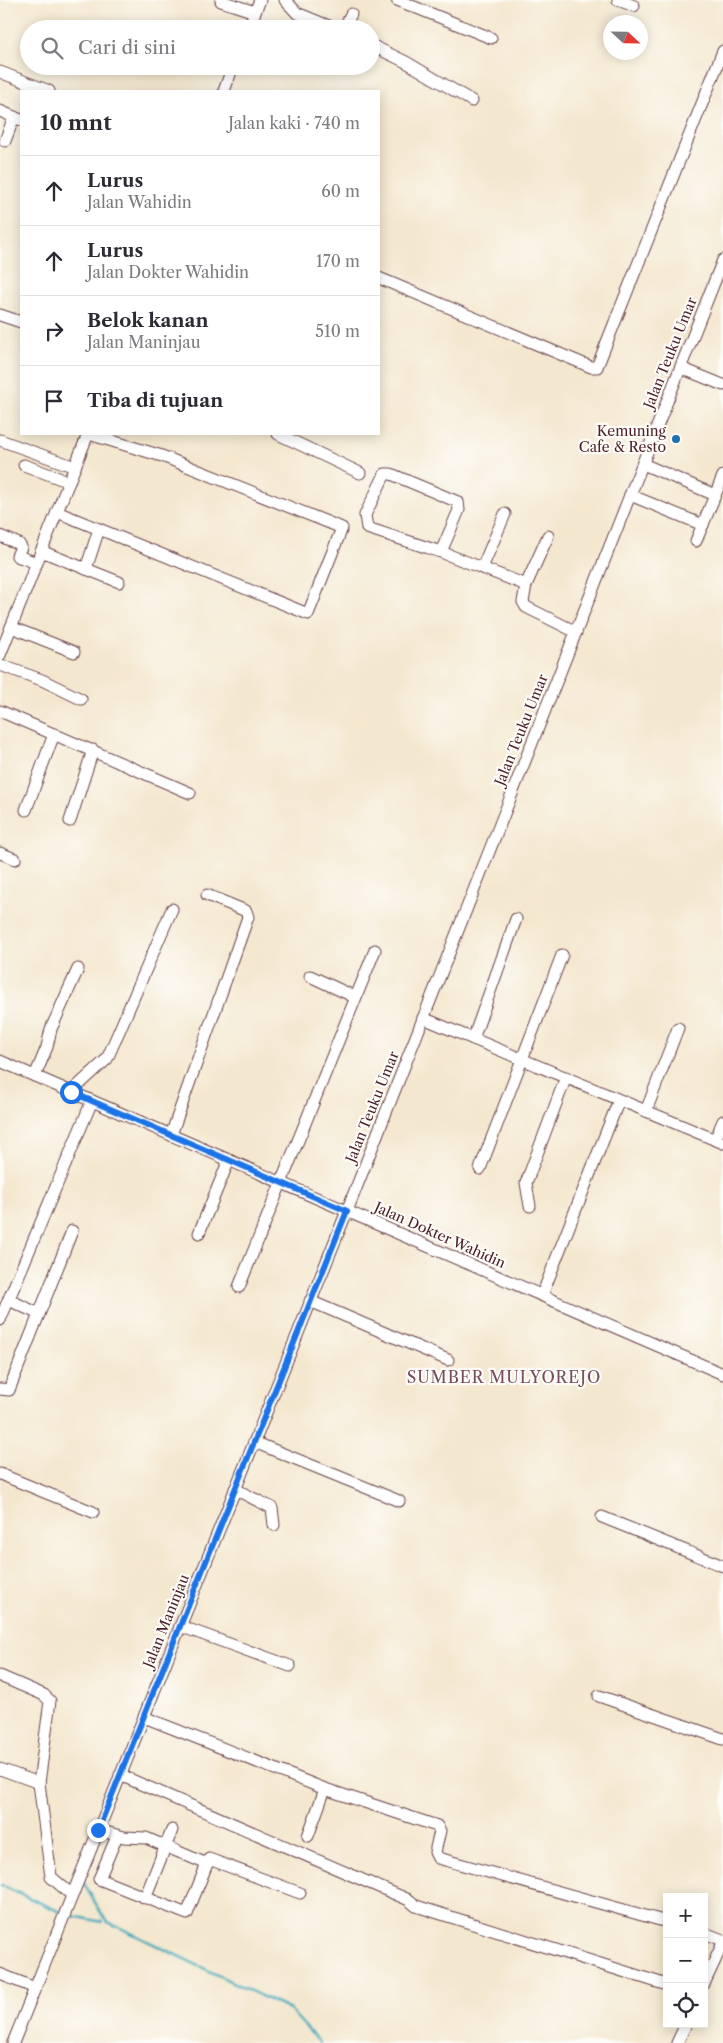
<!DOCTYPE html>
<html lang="id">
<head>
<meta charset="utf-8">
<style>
	:root { --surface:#fff; --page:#f7f7f7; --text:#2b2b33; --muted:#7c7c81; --line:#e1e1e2 }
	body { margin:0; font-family:"Libre Caslon Text",serif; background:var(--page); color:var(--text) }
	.controls { position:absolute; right:15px; bottom:15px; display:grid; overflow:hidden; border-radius:0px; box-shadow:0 2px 12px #0003 }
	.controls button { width:45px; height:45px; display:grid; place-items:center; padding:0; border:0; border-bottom:1px solid var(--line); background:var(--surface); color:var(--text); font:25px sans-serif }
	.compass { position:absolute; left:603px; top:15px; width:45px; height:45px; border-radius:50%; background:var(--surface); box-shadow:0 2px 12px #0003; rotate:112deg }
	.stop { position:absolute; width:15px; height:15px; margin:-11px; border:4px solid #1a73e8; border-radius:50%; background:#fff }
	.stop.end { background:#1a73e8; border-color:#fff; box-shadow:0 1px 5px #0008 }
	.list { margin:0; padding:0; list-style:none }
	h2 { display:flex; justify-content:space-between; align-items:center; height:65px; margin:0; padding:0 20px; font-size:21px }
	h2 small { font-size:16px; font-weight:400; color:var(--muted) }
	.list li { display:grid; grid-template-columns:32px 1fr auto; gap:15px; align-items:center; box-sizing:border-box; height:70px; padding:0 20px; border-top:1px solid var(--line) }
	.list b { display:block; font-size:19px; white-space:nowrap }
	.list p { margin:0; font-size:16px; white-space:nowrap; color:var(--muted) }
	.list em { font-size:16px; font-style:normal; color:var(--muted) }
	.icon { flex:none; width:28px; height:28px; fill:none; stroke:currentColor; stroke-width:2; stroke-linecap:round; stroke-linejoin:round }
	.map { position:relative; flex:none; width:723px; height:2043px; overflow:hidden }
	.search { position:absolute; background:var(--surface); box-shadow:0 2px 12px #0003; left:20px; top:20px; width:360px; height:55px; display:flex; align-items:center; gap:12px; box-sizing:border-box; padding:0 18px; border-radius:28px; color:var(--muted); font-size:19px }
	.panel { position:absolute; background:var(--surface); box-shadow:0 2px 12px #0003; left:20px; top:90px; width:360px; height:345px; border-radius:0px }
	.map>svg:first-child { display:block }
</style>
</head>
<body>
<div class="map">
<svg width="723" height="2043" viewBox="0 0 723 2043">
	<rect width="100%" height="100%" fill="#fdfcf7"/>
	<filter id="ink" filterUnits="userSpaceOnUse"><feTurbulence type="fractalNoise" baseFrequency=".02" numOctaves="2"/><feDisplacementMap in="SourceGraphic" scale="10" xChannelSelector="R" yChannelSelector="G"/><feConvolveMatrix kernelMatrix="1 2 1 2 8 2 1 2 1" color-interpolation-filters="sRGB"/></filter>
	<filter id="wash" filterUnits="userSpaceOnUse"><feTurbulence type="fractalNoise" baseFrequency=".0096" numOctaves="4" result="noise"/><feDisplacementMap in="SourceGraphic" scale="20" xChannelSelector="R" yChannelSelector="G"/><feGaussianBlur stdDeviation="1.12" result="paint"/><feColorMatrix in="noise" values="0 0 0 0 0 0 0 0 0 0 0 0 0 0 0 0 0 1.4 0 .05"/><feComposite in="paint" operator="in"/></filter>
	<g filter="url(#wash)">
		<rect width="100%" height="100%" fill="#f4e7cf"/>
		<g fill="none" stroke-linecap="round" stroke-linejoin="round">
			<g stroke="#40acbe" stroke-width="2.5">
				<polyline points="83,1882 106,1921 290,2010 320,2043"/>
				<polyline points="0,1885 63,1913"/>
				<polyline points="68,1915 102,1922"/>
			</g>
		</g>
	</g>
	<g filter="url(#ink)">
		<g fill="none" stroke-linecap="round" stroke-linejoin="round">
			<defs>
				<g id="minor">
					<polyline points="285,0 297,13 336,29"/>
					<polyline points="397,0 491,38"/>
					<polyline points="618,0 634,6"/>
					<polyline points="221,1 255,12"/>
					<polyline points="248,29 260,0"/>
					<polyline points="344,29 351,14"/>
					<polyline points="371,45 406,62 472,101"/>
					<polyline points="0,72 49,91"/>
					<polyline points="224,91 233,66"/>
					<polyline points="0,111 21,120"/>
					<polyline points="5,141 14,117"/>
					<polyline points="379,278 591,367 597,367 723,51"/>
					<polyline points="0,315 21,322"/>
					<polyline points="681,368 723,385"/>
					<polyline points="89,434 162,456 342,528 308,614 99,529"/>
					<polyline points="278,434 360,473"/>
					<polyline points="0,440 75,467"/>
					<polyline points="643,464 715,495"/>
					<polyline points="24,465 69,482"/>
					<polyline points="630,495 703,525"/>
					<polyline points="57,512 99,529 86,569"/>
					<polyline points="0,536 19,544 21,547 17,556 37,563"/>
					<polyline points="696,541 723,476"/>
					<polyline points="41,551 119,582"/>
					<polyline points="441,552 459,510 458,502 391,474 385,474 365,515 367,528 441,552 526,585 523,602 526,607 576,632"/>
					<polyline points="482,568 505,514"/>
					<polyline points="526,585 548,536"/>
					<polyline points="11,627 74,652"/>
					<polyline points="0,655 88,434"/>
					<polyline points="0,665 42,680 81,699"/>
					<polyline points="0,711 190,793"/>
					<polyline points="26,810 54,734"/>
					<polyline points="70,821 93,750"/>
					<polyline points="0,853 15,859"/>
					<polyline points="310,976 355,997"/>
					<polyline points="423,1018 723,1143"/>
					<polyline points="473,1039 516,919"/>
					<polyline points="0,1061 723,1374"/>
					<polyline points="35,1076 47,1047 51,1029 78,969"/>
					<polyline points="71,1092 107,1059 172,909"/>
					<polyline points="646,1111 678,1028"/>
					<polyline points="171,1135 248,917 246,911 207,895"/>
					<polyline points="715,1140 723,1121"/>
					<polyline points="480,1169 562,955"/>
					<polyline points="530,1206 526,1183 566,1077"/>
					<polyline points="199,1233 229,1160"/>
					<polyline points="239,1287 375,950"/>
					<polyline points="542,1295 619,1100"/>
					<polyline points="9,1300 39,1314"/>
					<polyline points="310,1301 448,1360"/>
					<polyline points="0,1320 92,1101"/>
					<polyline points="0,1389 9,1390 72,1231"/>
					<polyline points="254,1442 399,1501"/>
					<polyline points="0,1474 93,1512"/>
					<polyline points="235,1489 272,1508 274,1525"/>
					<polyline points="602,1517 723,1566"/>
					<polyline points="180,1626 290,1666"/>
					<polyline points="0,1676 44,1695 50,1701 39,1783 51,1877 72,1895"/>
					<polyline points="599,1696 723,1739"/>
					<polyline points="144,1717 325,1789 437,1826 440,1831 435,1852 438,1858 667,1922"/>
					<polyline points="0,1769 39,1783"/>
					<polyline points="120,1775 409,1900 416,1906 667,1985"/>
					<polyline points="98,1830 124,1837 146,1838 207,1864"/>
					<polyline points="117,1836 99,1879 187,1914 209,1859 300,1893"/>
					<polyline points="308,1836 325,1789"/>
					<polyline points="145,1898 172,1830"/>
					<polyline points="704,1933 723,1940"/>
					<polyline points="0,1974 35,1988"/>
					<polyline points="704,1984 723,1943"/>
					<polyline points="13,2043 347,1211 723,260"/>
					<polyline points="677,2043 686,2024"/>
				</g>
			</defs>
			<use href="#minor" stroke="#643d44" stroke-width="13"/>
			<use href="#minor" stroke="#fff" stroke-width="11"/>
		</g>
	</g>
	<g fill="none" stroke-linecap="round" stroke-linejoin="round" filter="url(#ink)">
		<polyline stroke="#1a73e8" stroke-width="6" points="71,1092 347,1211 98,1830"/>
	</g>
	<circle fill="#1f6fb2" stroke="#fdfcf7" stroke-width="2" cx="676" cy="439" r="5"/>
	<g text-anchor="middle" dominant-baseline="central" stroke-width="4.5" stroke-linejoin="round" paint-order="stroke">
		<g font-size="14" fill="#4a1f2b" stroke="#fdfcf7">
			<text transform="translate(670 353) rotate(-68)">Jalan Teuku Umar</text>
			<text transform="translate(521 730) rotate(-68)">Jalan Teuku Umar</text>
			<text transform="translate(372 1107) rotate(-68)">Jalan Teuku Umar</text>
			<text transform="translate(440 1235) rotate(24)">Jalan Dokter Wahidin</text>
			<text transform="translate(166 1621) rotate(-68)">Jalan Maninjau</text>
		</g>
		<g font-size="14" fill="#4a1f2b" stroke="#fdfcf7" text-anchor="end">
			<text x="666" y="431">Kemuning<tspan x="666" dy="16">Cafe &amp; Resto</tspan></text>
		</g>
		<g font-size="16" letter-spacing="1" fill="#784c60" stroke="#fdfcf7">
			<text x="504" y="1377">SUMBER MULYOREJO</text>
		</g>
	</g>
</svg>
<div class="controls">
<button>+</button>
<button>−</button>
<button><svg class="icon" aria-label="locate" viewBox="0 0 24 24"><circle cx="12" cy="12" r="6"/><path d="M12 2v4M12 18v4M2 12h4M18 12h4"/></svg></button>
</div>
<svg class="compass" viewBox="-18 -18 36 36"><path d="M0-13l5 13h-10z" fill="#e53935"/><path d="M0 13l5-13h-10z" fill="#7c7c81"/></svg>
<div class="stop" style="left:71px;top:1092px"></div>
<div class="stop end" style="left:98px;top:1830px"></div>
<div class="search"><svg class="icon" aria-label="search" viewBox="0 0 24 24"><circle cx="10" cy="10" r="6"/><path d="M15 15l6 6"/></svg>Cari di sini</div>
<section class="panel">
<h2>10 mnt<small>Jalan kaki · 740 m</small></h2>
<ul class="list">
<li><svg class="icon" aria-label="ahead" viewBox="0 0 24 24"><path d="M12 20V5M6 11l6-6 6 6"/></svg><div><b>Lurus</b><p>Jalan Wahidin</p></div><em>60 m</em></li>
<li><svg class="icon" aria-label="ahead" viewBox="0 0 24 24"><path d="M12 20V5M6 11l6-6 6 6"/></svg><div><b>Lurus</b><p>Jalan Dokter Wahidin</p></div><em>170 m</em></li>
<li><svg class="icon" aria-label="right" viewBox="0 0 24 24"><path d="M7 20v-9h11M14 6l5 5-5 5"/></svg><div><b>Belok kanan</b><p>Jalan Maninjau</p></div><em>510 m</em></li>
<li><svg class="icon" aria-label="arrive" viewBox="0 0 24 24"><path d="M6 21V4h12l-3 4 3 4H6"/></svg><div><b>Tiba di tujuan</b></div></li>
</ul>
</section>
</div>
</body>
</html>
